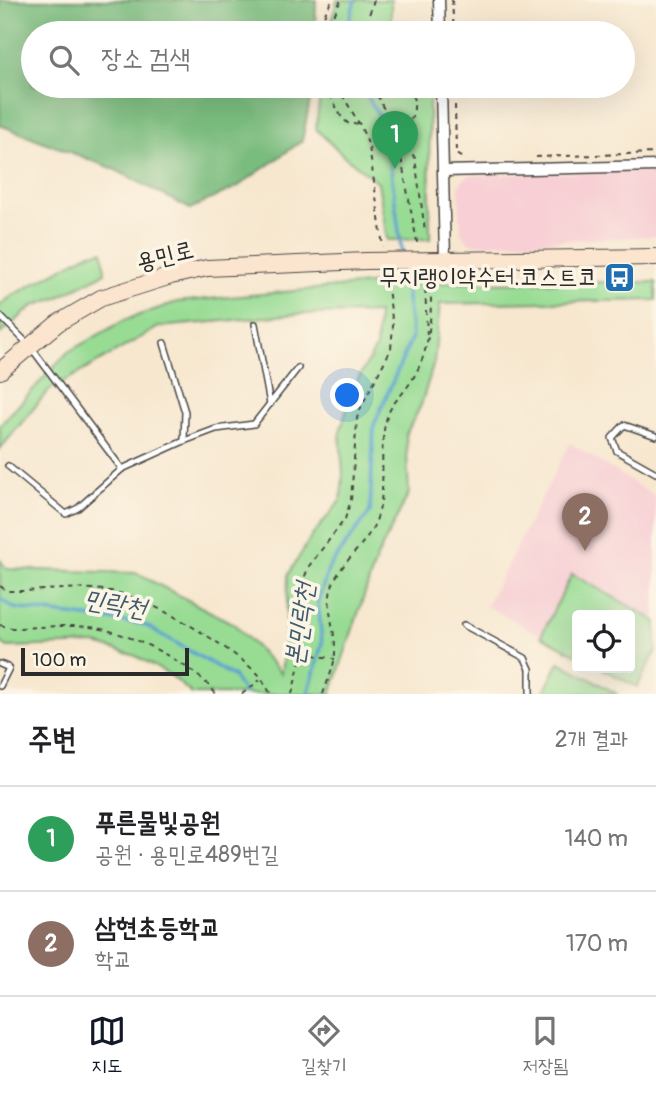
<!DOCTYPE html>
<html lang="ko">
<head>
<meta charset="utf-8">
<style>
	:root { --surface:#fff; --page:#f6f6f6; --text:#202124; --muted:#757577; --line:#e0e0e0; --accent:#111827 }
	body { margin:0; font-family:Pangolin,"Poor Story",sans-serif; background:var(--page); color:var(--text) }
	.controls { position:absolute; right:21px; bottom:21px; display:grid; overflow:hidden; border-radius:7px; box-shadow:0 7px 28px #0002 }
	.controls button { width:63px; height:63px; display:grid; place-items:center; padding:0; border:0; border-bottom:2px solid var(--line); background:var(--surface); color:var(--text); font:35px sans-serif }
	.scale { position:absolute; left:21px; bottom:18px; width:168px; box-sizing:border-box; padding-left:7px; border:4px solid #2b2b2b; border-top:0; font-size:19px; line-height:24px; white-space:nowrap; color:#2b2b2b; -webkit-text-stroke:5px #fcf5e5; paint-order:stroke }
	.you { position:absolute; left:348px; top:396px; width:24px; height:24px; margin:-18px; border:5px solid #fff; border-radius:50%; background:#1a73e8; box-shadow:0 0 0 10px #1a73e833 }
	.badge { display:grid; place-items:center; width:46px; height:46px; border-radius:50%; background:var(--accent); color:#fff; font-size:23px; font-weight:700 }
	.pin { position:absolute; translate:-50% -58px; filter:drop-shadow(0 2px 4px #0008) }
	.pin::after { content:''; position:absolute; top:37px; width:24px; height:21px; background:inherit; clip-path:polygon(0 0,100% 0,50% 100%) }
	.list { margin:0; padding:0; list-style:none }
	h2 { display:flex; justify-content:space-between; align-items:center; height:91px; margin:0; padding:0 28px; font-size:30px }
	h2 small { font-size:23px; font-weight:400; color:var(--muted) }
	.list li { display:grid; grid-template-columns:46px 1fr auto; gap:21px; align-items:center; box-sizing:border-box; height:105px; padding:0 28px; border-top:2px solid var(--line) }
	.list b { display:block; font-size:26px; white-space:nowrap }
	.list p { margin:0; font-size:23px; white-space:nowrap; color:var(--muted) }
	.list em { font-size:23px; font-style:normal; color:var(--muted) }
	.icon { flex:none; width:38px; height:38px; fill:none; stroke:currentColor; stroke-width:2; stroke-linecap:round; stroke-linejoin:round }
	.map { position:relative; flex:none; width:656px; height:694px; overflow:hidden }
	.search { position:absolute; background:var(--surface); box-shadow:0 7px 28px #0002; left:21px; right:21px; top:21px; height:77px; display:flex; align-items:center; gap:18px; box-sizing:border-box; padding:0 24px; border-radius:38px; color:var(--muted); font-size:26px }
	.sheet { height:301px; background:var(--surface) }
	nav { display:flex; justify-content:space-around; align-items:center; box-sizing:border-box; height:98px; border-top:2px solid var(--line); background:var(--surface); font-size:19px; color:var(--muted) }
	nav a { display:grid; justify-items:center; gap:4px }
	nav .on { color:var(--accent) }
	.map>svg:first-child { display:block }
</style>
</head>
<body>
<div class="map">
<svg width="656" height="694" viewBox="0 0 656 694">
	<rect width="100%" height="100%" fill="#fcf5e5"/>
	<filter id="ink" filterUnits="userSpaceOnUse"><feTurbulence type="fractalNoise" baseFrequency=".0143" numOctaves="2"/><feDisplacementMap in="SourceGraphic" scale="14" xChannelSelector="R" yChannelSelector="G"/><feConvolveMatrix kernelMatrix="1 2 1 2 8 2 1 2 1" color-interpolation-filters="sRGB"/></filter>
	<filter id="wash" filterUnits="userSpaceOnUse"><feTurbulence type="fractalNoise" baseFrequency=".00686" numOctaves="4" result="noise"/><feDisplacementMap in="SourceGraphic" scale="28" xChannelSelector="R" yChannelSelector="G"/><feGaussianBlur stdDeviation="1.57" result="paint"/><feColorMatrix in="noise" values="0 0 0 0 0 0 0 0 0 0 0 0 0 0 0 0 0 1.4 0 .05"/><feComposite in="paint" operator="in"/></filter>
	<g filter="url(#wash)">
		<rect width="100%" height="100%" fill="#f7e7cf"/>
		<g fill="#f7cfd4">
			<polygon points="656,171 656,236 476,244 469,242 461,233 459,187 462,181 470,175"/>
			<polygon points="570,443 656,497 656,651 637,687 601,668 630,668 630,615 577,615 577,655 486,606"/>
		</g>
		<g fill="#98dc94" stroke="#628460" stroke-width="2">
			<polygon points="337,0 391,0 391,33 329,33"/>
			<polygon points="321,86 429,86 430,239 387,240 378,182 344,156 316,129"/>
			<polygon points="103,251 105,273 57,298 33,306 0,334 0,305 13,295 90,253"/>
			<polygon points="656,282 656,300 440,304 434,362 421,405 406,434 409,493 377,557 331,694 192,694 173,677 136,656 96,644 8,647 0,642 0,560 7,569 136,573 234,624 281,673 286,631 288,575 311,537 341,500 343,474 340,432 354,386 376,348 378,313 298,314 159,327 48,391 0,449 0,425 68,352 125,320 177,302 380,283"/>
			<polygon points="572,574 656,621 656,651 637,687 601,668 630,668 630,615 577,615 577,655 541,636"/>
			<polygon points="559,662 618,694 543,694"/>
		</g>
		<polygon fill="#7abc7e" stroke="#527454" stroke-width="2" points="0,0 316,0 315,33 33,33 33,86 313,86 302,141 237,187 190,209 114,169 0,125"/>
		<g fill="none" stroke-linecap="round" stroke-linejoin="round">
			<g stroke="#5ba0d0" stroke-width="3.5">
				<polyline points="346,33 355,0"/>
				<polyline points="361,86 385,126 402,254"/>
				<polyline points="0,599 14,608 143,624 233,676 245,694"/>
				<polyline points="308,694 322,644 318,602 329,567 370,512 374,425 412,337 403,265"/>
			</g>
		</g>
	</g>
	<g filter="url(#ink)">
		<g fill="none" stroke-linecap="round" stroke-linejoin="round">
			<defs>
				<g id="lane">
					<polyline points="0,316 30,346 122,469 184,441 216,429 254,424 298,368"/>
					<polyline points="255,324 270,404"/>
					<polyline points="164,343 185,412 184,441"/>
					<polyline points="656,436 624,425 612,438 617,451 656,473"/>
					<polyline points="8,466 66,514 78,508 122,469"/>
					<polyline points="464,625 525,658 530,669 530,694"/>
					<polyline points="0,664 9,668 0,686"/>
				</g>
				<g id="street">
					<polyline points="439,0 440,33"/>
					<polyline points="441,86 445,259"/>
					<polyline points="444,171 656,166"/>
				</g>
				<polyline id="secondary" points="0,371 58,323 101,298 171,276 207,268 366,261 656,257"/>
			</defs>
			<use href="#lane" stroke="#4a4744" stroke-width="8"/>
			<use href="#street" stroke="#4a4744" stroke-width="13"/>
			<use href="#secondary" stroke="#4a4744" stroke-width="18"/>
			<g stroke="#4a4744" stroke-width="2" stroke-dasharray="5 5" stroke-linecap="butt">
				<polyline points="452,0 454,33"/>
				<polyline points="315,33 332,0"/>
				<polyline points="326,33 341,0"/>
				<polyline points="363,33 374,0"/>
				<polyline points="325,86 342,118 350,125 358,123"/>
				<polyline points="337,86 360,125 369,146 383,247"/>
				<polyline points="373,86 397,137 405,143 415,158 425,231"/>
				<path d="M409,86C419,106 414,122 397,137L418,247"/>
				<polyline points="455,105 456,154 464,159"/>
				<polyline points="536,157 656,153"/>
				<polyline points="425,280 427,338"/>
				<path d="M0,586L7,591C41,592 77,585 110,591C151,598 224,643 256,672C262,677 266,687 271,694"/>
				<path d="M0,625L12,628C37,628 64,624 89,627C126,630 194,664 216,694"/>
				<polyline points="303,653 335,659"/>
				<polyline points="242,694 260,680"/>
				<polyline points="292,694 304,645 301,586 309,566 345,519 351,500 357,418 362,405 391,349 393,326 386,273"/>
				<path d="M323,694C328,679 336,664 335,648C335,628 326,610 331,590C337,564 368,545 377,518C388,486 377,449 387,417C391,404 401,396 408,386C428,358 431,328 431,294"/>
			</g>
			<use href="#lane" stroke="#fff" stroke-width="5"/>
			<use href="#street" stroke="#fff" stroke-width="10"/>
			<use href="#secondary" stroke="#fbe5cf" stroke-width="16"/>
		</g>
	</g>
	<defs>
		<symbol id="bus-square" viewBox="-11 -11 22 22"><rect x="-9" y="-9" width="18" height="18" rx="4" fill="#1f6fb2" stroke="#fcf5e5"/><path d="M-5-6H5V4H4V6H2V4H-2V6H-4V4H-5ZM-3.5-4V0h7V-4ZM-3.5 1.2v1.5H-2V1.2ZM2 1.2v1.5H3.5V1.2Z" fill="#fff"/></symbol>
	</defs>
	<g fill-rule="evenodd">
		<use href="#bus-square" x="602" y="260" width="35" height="35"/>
	</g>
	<g text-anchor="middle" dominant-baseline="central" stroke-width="7" stroke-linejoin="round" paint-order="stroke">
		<g font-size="24" fill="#2b2b2b" stroke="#fcf5e5">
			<text transform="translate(165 256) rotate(-14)">용민로</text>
		</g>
		<g font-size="24" fill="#2b2b2b" stroke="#fcf5e5" text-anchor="end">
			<text x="597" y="277">무지랭이약수터.코스트코</text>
		</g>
		<g font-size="26" font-style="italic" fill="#3e5a6d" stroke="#fcf5e5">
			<text transform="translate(115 604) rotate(10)">민락천</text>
			<text transform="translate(300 624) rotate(-82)">본민락천</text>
		</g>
	</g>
</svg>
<div class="controls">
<button><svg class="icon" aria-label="locate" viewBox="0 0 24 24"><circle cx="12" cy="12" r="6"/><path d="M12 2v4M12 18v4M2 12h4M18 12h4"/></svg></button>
</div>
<div class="scale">100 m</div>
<div class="you"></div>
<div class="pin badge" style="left:395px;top:169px;background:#2e9e5b">1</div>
<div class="pin badge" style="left:585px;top:551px;background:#8d6e63">2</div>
<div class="search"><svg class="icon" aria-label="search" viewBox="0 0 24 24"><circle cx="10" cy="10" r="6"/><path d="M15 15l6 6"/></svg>장소 검색</div>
</div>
<section class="sheet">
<h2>주변<small>2개 결과</small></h2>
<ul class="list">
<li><span class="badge" style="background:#2e9e5b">1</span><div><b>푸른물빛공원</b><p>공원 · 용민로489번길</p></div><em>140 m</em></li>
<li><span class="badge" style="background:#8d6e63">2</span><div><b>삼현초등학교</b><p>학교</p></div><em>170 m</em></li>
</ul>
</section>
<nav>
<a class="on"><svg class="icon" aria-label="map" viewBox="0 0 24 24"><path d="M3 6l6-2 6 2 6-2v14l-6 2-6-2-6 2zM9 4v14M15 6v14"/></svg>지도</a>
<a><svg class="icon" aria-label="directions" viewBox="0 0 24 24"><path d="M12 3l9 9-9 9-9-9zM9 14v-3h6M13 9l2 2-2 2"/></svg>길찾기</a>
<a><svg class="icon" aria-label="saved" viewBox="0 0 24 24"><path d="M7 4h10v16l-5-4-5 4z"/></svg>저장됨</a>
</nav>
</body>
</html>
